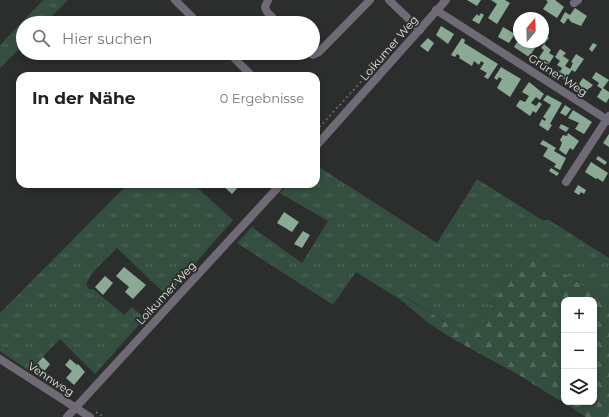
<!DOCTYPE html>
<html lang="de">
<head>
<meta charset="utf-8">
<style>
	:root { --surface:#fff; --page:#f6f6f6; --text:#222; --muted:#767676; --line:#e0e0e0 }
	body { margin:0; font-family:Montserrat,sans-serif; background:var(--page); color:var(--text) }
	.controls { position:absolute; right:12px; bottom:12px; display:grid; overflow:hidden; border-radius:8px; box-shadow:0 2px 6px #0003 }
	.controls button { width:36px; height:36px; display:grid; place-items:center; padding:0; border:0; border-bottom:1px solid var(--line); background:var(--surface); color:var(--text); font:20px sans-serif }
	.compass { position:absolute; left:513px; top:12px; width:36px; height:36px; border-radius:50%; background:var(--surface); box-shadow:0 2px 6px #0003; rotate:19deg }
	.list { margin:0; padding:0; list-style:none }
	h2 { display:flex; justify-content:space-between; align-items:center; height:52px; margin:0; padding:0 16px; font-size:17px }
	h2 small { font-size:13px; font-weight:400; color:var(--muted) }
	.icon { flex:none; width:22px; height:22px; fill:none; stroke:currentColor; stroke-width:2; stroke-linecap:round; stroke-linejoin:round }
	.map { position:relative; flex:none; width:609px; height:417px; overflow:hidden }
	.search { position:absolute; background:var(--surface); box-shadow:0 2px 6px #0003; left:16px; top:16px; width:304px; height:44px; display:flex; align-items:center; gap:10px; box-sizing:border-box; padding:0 14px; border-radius:22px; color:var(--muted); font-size:15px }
	.panel { position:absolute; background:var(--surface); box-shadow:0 2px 6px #0003; left:16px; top:72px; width:304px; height:116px; border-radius:12px }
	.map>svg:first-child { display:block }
</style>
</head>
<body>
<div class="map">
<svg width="609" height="417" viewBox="0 0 609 417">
	<defs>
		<pattern id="grass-tufts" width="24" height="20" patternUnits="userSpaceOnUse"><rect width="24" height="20" fill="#344f3f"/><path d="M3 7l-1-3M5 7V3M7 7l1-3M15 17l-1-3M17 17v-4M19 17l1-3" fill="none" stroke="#51685a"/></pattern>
		<pattern id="forest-firs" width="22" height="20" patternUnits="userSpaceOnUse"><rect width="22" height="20" fill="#344f3f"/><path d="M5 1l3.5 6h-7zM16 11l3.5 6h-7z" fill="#51685a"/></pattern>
	</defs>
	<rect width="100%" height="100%" fill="#2b2e2c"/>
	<g fill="url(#grass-tufts)">
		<polygon points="43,0 68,0 45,23 23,23 23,45 0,68 0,45"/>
		<polygon points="316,165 437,243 477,179 542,220 549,220 609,258 609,303 530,251 468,336 404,296 401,300 356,272 333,305 237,243 252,227 302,263 328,221 280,193 289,184 316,184"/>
		<path d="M128,184H193L233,220L167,296L117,248C110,256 89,273 87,283C86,285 88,287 89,289H93L124,315L132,307L145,318L95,374L60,339L29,371L0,351V313Z"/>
	</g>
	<path fill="url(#forest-firs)" fill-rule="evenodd" d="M530,251L609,303V417H586L517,374L453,339L427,322L401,300L403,296L468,336ZM564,300H594V402H564Z"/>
	<g fill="#8aaa95">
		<polygon points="467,0 481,0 477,6"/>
		<polygon points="491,0 505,0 510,3 497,24 488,18 497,4"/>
		<polygon points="546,0 555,0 564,7 557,18 543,9 548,2"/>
		<polygon points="575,8 587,16 581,26 571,22 568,18 564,24 560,21 565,12 570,15"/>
		<polygon points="481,13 484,15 479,24 472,20 477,14 479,16"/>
		<polygon points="441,26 454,34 448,44 436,35"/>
		<polygon points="503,27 515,34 509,43 498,37"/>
		<polygon points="543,34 549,38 544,44 543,43"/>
		<polygon points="428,38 434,43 428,52 420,46"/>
		<polygon points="462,38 465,40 464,43 498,64 488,79 484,77 487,73 480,69 484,63 481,61 479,65 474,61 472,66 459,58 460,56 457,54 455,57 451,55"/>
		<polygon points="519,39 519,42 529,42 533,44 535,42 539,42 529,57 514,47"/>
		<polygon points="593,43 597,45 592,52 589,49"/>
		<polygon points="544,44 551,50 549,53 554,56 546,68 536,62 544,50 541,48"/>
		<polygon points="560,49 566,53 563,56 569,60 565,66 570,69 573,63 571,62 576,54 584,59 575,72 572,70 565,80 556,74 558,70 560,72 562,68 557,65 560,61 555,57"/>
		<polygon points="501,67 521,79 510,97 497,88 502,79 499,77 497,80 494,78"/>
		<polygon points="596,72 609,80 603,88 609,92 609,98 606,103 597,97 602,89 597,86 599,83 592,78"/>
		<polygon points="583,78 593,85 590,88 589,88 585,94 576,88"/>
		<polygon points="529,82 544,94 540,100 536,97 531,103 536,106 539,102 542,104 536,113 533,111 530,116 516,106 520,100 525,102 529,96 522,92"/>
		<polygon points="547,95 562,103 551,122 550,124 552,125 548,131 539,125 542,119 545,121 546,119 543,117 551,105 543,100"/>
		<polygon points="565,105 571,109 566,116 560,113"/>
		<polygon points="573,110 592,122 584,134 575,129 579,123 568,118"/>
		<polygon points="561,124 569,128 566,132 559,128"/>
		<polygon points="568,133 579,141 573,150 570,148 566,155 559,150 562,143 560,140 563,135 567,136"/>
		<polygon points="609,134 609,147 603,143"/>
		<polygon points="543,140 556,148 554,151 566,158 560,170 554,167 556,164 543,156 548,148 540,144"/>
		<polygon points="598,156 607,162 605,165 596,159"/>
		<polygon points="591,162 608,173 603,182 597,178 596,179 585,172"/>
		<polygon points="551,168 559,173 557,176 549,171"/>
		<polygon points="221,184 239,184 240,185 232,194"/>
		<polygon points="578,185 586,190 584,194 581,192 579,195 574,192"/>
		<polygon points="284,212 299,222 292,232 277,223"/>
		<polygon points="303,231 310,235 302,248 294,244"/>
		<polygon points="124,267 146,285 133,299 125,292 129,287 116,276"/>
		<polygon points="105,276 113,283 103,295 95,287"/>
		<polygon points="43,357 50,364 43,373 35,366"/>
		<polygon points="70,359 77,365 78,364 85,372 74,385 66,378 72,371 65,365"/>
	</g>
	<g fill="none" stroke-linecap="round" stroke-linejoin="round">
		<g stroke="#6e706f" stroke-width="1.5" stroke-dasharray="2 3" stroke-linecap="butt">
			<polyline points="316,131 389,51"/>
			<polyline points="96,412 104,417"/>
		</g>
		<g stroke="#706a77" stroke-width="8">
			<polyline points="175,0 198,23"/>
			<polyline points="268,0 265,7 267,12 278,23"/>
			<polyline points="389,0 420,30"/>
			<polyline points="574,3 578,0"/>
			<polyline points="436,10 609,121"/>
			<polyline points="229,53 252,76"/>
			<polyline points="309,53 313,55 319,52 370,0"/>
			<polyline points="316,146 446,0"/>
			<polyline points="566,182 609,116"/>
			<polyline points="0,359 90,417"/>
			<polyline points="67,417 281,184"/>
		</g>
	</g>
	<g text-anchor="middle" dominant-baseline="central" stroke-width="4" stroke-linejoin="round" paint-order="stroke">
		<g font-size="11" fill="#e1e2e1" stroke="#2b2e2c">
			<text transform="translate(389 48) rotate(-49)">Loikumer Weg</text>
			<text transform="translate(558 75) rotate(33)">Grüner Weg</text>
			<text transform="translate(166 293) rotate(-47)">Loikumer Weg</text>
			<text transform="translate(51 379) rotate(33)">Vennweg</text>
		</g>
	</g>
</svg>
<div class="controls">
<button>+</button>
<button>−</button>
<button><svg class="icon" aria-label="layers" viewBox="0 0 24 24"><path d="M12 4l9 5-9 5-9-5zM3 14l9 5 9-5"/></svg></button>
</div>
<svg class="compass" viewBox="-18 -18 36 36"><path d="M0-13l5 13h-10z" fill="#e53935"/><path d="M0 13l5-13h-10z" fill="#767676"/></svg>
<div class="search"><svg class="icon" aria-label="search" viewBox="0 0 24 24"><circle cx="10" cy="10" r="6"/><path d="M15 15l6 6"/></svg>Hier suchen</div>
<section class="panel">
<h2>In der Nähe<small>0 Ergebnisse</small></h2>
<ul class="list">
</ul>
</section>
</div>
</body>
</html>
